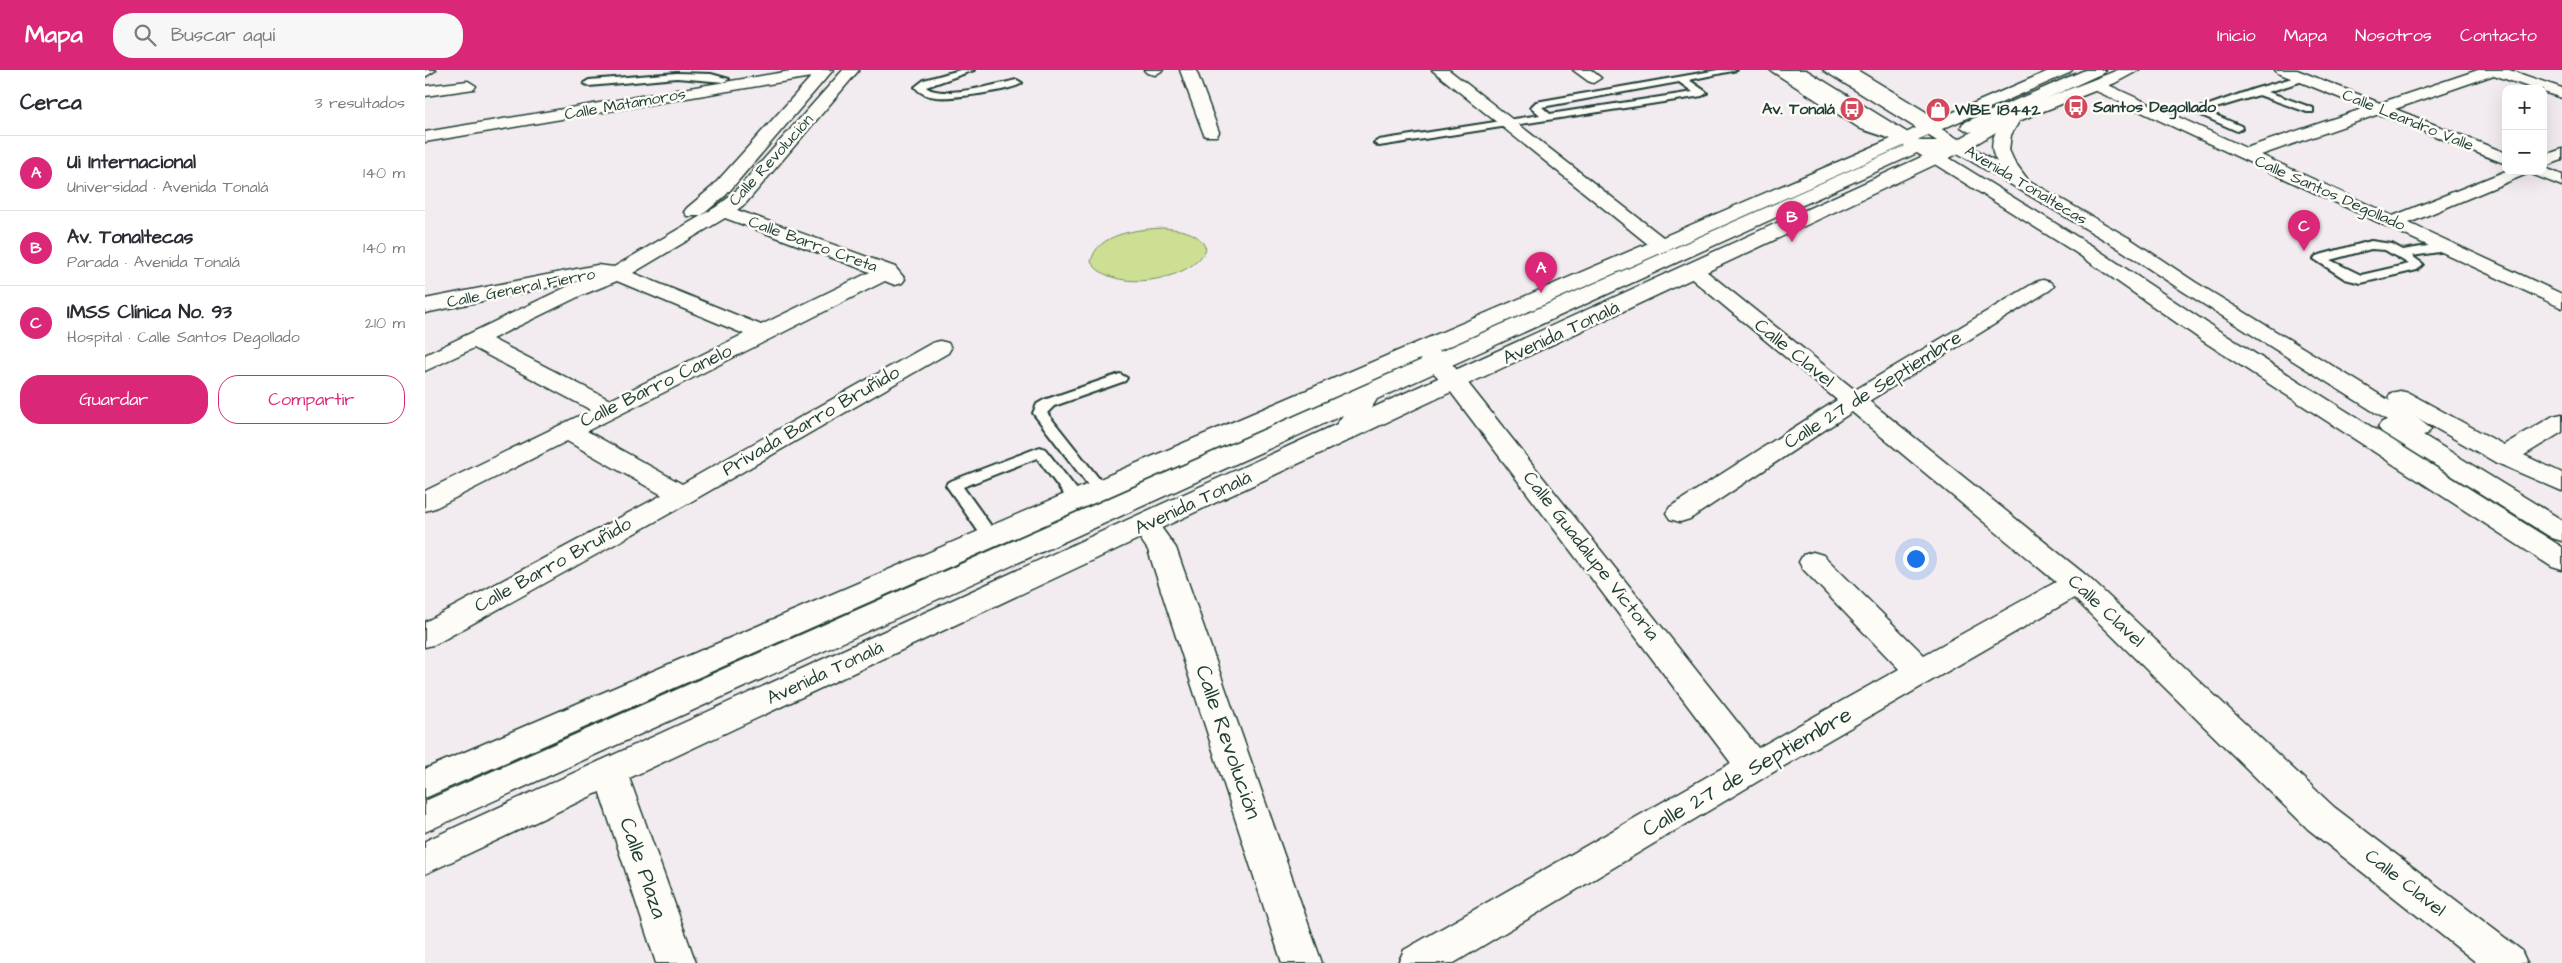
<!DOCTYPE html>
<html lang="es">
<head>
<meta charset="utf-8">
<style>
	:root { --surface:#fff; --page:#f7f7f7; --text:#2b2b33; --muted:#7c7c81; --line:#e1e1e2; --accent:#db2777 }
	body { margin:0; font-family:"Architects Daughter",sans-serif; background:var(--page); color:var(--text) }
	.controls { position:absolute; right:15px; top:15px; display:grid; overflow:hidden; border-radius:10px; box-shadow:0 5px 20px #0002 }
	.controls button { width:45px; height:45px; display:grid; place-items:center; padding:0; border:0; border-bottom:1px solid var(--line); background:var(--surface); color:var(--text); font:25px sans-serif }
	.you { position:absolute; left:1490px; top:488px; width:18px; height:18px; margin:-12px; border:4px solid #fff; border-radius:50%; background:#1a73e8; box-shadow:0 0 0 8px #1a73e833 }
	.badge { display:grid; place-items:center; width:32px; height:32px; border-radius:50%; background:var(--accent); color:#fff; font-size:16px; font-weight:700 }
	.pin { position:absolute; translate:-50% -41px; filter:drop-shadow(0 1px 2px #0008) }
	.pin::after { content:''; position:absolute; top:26px; width:18px; height:15px; background:inherit; clip-path:polygon(0 0,100% 0,50% 100%) }
	.list { margin:0; padding:0; list-style:none }
	h2 { display:flex; justify-content:space-between; align-items:center; height:65px; margin:0; padding:0 20px; font-size:21px }
	h2 small { font-size:16px; font-weight:400; color:var(--muted) }
	.list li { display:grid; grid-template-columns:32px 1fr auto; gap:15px; align-items:center; box-sizing:border-box; height:75px; padding:0 20px; border-top:1px solid var(--line) }
	.list b { display:block; font-size:19px; white-space:nowrap }
	.list p { margin:0; font-size:16px; white-space:nowrap; color:var(--muted) }
	.list em { font-size:16px; font-style:normal; color:var(--muted) }
	.actions { display:flex; gap:10px; padding:15px 20px }
	.actions a { flex:1; padding:11px 0; border:1px solid var(--accent); border-radius:20px; text-align:center; font-size:18px; color:var(--accent) }
	.actions .main { background:var(--accent); color:#fff }
	.icon { flex:none; width:28px; height:28px; fill:none; stroke:currentColor; stroke-width:2; stroke-linecap:round; stroke-linejoin:round }
	.map { position:relative; flex:none; width:2137px; height:893px; overflow:hidden }
	header { display:flex; align-items:center; gap:30px; box-sizing:border-box; height:70px; padding:0 25px; background:var(--accent); color:#fff }
	header strong { font-size:24px }
	nav { display:flex; gap:28px; margin-inline-start:auto; font-size:18px }
	.search { width:350px; height:45px; background:var(--page); display:flex; align-items:center; gap:12px; box-sizing:border-box; padding:0 18px; border-radius:20px; color:var(--muted); font-size:19px }
	main { display:flex }
	aside { flex:1; background:var(--surface) }
	.map>svg:first-child { display:block }
</style>
</head>
<body>
<header>
<strong>Mapa</strong>
<div class="search"><svg class="icon" aria-label="search" viewBox="0 0 24 24"><circle cx="10" cy="10" r="6"/><path d="M15 15l6 6"/></svg>Buscar aquí</div>
<nav><a>Inicio</a><a>Mapa</a><a>Nosotros</a><a>Contacto</a></nav>
</header>
<main>
<aside>
<h2>Cerca<small>3 resultados</small></h2>
<ul class="list">
<li><span class="badge">A</span><div><b>Ui Internacional</b><p>Universidad · Avenida Tonalá</p></div><em>140 m</em></li>
<li><span class="badge">B</span><div><b>Av. Tonaltecas</b><p>Parada · Avenida Tonalá</p></div><em>140 m</em></li>
<li><span class="badge">C</span><div><b>IMSS Clínica No. 93</b><p>Hospital · Calle Santos Degollado</p></div><em>210 m</em></li>
</ul>
<div class="actions"><a class="main">Guardar</a><a>Compartir</a></div>
</aside>
<div class="map">
<svg width="2137" height="893" viewBox="0 0 2137 893">
	<rect width="100%" height="100%" fill="#f2ebf0"/>
	<filter id="ink" filterUnits="userSpaceOnUse"><feTurbulence type="fractalNoise" baseFrequency=".02" numOctaves="2"/><feDisplacementMap in="SourceGraphic" scale="10" xChannelSelector="R" yChannelSelector="G"/><feConvolveMatrix kernelMatrix="1 2 1 2 8 2 1 2 1" color-interpolation-filters="sRGB"/></filter>
	<g filter="url(#ink)">
		<path fill="#ccdf93" stroke="#768e64" d="M739,158C756,160 774,161 781,179C767,212 686,224 666,192C671,163 714,159 739,158Z"/>
		<g fill="none" stroke-linecap="round" stroke-linejoin="round">
			<defs>
				<g id="lane">
					<path d="M535,0H549L501,17C515,30 573,14 592,10L597,13C587,21 525,29 511,27C502,26 496,24 490,17L499,10Z"/>
					<path d="M1293,0H1312L1264,10L1280,21L1282,23L1277,26L954,76L949,73L954,70L1115,45L1106,37L1111,32ZM1254,12L1268,22L1125,44L1117,37Z"/>
					<polygon points="252,3 286,4 304,9 299,12 252,8 164,16 159,13 164,10"/>
					<polygon points="1878,5 1883,8 1881,10 1843,22 1888,38 1888,42 1882,42 1834,25 1781,41 1816,56 1817,58 1812,61 1767,41 1829,19"/>
					<path d="M1946,171L1967,174L1978,180L2021,173L2027,177L2021,181L1987,186L1998,194L1992,200L1936,213L1920,209L1889,189L1891,186ZM1946,179L1960,180L1984,194L1936,205L1905,190Z"/>
					<polygon points="695,304 702,308 700,311 629,336 622,343 683,420 675,425 669,423 608,343 612,334 619,330"/>
					<polygon points="615,377 620,379 660,430 652,435 646,434 612,388 538,417 574,467 572,471 560,471 521,415 523,412"/>
				</g>
				<g id="street">
					<polygon points="372,0 408,0 301,125 276,146 262,146 259,142 262,138 287,117 386,7 0,72 0,62"/>
					<path d="M418,0H434L321,133L312,140L470,197L480,209L477,213L470,215L460,211L162,361L257,414L507,273L515,271L523,273L526,278L523,283L267,431L11,574L0,577V552L237,425L142,371L10,438L0,441V421L166,340L49,278L0,301V285L154,211L0,243V229L172,195L189,197L291,137L307,125ZM300,148L445,202L336,255L208,203ZM192,211L319,264L185,330L67,269L157,225Z"/>
					<polygon points="719,0 738,0 730,5 722,3"/>
					<polygon points="755,0 771,0 794,62 792,66 780,66 778,62"/>
					<polygon points="1007,0 1024,0 1243,171 1246,175 1243,179 1229,179"/>
					<polygon points="1148,0 1166,0 1176,8 1168,13 1163,11"/>
					<polygon points="1660,0 1681,0 1678,3 1550,61 1544,62 1536,57 1538,53"/>
					<polygon points="1850,0 1872,0 1955,33 2053,0 2084,0 2137,18 2137,28 2118,22 2118,19 2109,19 2069,5 1970,39 2081,83 2081,94 1954,44 1836,85 1968,146 2081,101 2118,101 2118,86 2137,79 2137,90 2118,97 2137,105 2137,116 2104,103 1984,153 2137,224 2137,238 1667,19 1665,16 1667,13 1679,13 1821,78 1940,38 1853,3"/>
					<polygon points="43,11 51,16 49,19 0,26 0,16"/>
					<path d="M1269,195L1276,197L1430,320L1611,212L1618,210L1625,212L1629,216L1625,220L1444,331L1662,506L1909,737L2096,880L2102,893H2052L1883,759L1649,528L1340,707L1029,893H973L979,880L1306,693L1022,317L991,284L988,279L991,274C1011,269 1025,293 1038,307L1333,678L1474,599L1378,499L1374,492L1378,485L1388,482L1398,485L1499,585L1631,512L1427,342L1265,449L1255,452L1245,449L1241,443L1245,437L1412,330L1262,205L1259,201L1262,197Z"/>
					<polygon points="2137,344 2137,362 2088,392 2079,394 2070,392 2066,386 2070,380 2128,346"/>
					<polygon points="720,446 730,449 751,478 897,893 857,893 723,480 706,455 710,449"/>
					<polygon points="185,688 197,692 202,702 271,893 231,893 168,702 173,692"/>
				</g>
				<g id="secondary">
					<polygon points="0,0 11,0 0,7"/>
					<polygon points="1345,0 1364,0 1448,51 1481,63 1495,56 1489,48 1413,0 1432,0 1501,42 1508,51 1626,0 1647,0 1644,3 0,728 0,699 1466,69 1436,59"/>
					<polygon points="1693,0 1714,0 1690,13 1581,56 1541,80 0,804 0,771 1529,72 1569,49"/>
				</g>
				<path id="primary" d="M1362,0H1381L1496,71H1512L1398,0H1417L1572,92C1561,73 1571,60 1582,45H1594L1596,48L1586,65L1584,80L1589,91L1603,110L1704,168L1707,172L1704,176H1690L1529,81H1513L1667,176L1670,180L1667,184H1653L1492,83L952,329L927,369L918,372L909,369L905,364L918,345L0,762V731L1480,76Z"/>
				<g id="highway">
					<polygon points="1697,166 1704,168 1770,212 1965,331 1963,328 1966,323 1975,321 1984,323 2088,380 2137,403 2137,421 2070,392 1991,347 2006,359 2002,364 1998,365 2137,450 2137,471 2127,468 1957,362 1953,357 1957,352 1962,350 1756,220 1690,176 1687,172 1690,168"/>
					<polygon points="1660,174 1667,176 1791,259 2137,477 2137,500 2127,497 1775,269 1653,184 1650,180 1653,176"/>
				</g>
			</defs>
			<use href="#lane" stroke="#1f3d34" stroke-width="4"/>
			<use href="#street" stroke="#1f3d34" stroke-width="3"/>
			<use href="#secondary" stroke="#1f3d34" stroke-width="3"/>
			<use href="#primary" stroke="#1f3d34" stroke-width="3"/>
			<use href="#highway" stroke="#1f3d34" stroke-width="3"/>
			<use href="#lane" fill="#fdfcf7" fill-rule="evenodd"/>
			<use href="#street" fill="#fdfcf7" fill-rule="evenodd"/>
			<use href="#secondary" fill="#fdfcf7" fill-rule="evenodd"/>
			<use href="#primary" fill="#fdfcf7" fill-rule="evenodd"/>
			<use href="#highway" fill="#fdfcf7" fill-rule="evenodd"/>
		</g>
	</g>
	<defs>
		<symbol id="bus-disc" viewBox="-11 -11 22 22"><circle r="9.5" fill="#d1495b" stroke="#fdfcf7"/><path d="M-5-6H5V4H4V6H2V4H-2V6H-4V4H-5ZM-3.5-4V0h7V-4ZM-3.5 1.2v1.5H-2V1.2ZM2 1.2v1.5H3.5V1.2Z" fill="#fff"/></symbol>
		<symbol id="shop-disc" viewBox="-11 -11 22 22"><circle r="9.5" fill="#d1495b" stroke="#fdfcf7"/><path d="M-5-2.5h2.3a2.7 3.5 0 0 1 5.4 0H5L5.5 6h-11ZM-1.5-2.5h3a1.5 2.3 0 0 0-3 0Z" fill="#fff"/></symbol>
	</defs>
	<g fill-rule="evenodd">
		<use href="#bus-disc" x="1637" y="23" width="28" height="28"/>
		<use href="#bus-disc" x="1413" y="25" width="28" height="28"/>
		<use href="#shop-disc" x="1499" y="26" width="28" height="28"/>
	</g>
	<g text-anchor="middle" dominant-baseline="central" stroke-width="5" stroke-linejoin="round" paint-order="stroke">
		<g font-size="16" fill="#1f3d34" stroke="#fdfcf7">
			<text transform="translate(200 34) rotate(-10)">Calle Matamoros</text>
			<text transform="translate(1983 50) rotate(22)">Calle Leandro Valle</text>
			<text transform="translate(346 90) rotate(-48)">Calle Revolución</text>
			<text transform="translate(1601 115) rotate(31)">Avenida Tonaltecas</text>
			<text transform="translate(1905 123) rotate(24)">Calle Santos Degollado</text>
			<text transform="translate(388 174) rotate(20)">Calle Barro Creta</text>
			<text transform="translate(96 218) rotate(-11)">Calle General Fierro</text>
		</g>
		<g font-size="16" font-weight="bold" fill="#1f3d34" stroke="#fdfcf7" text-anchor="start">
			<text x="1668" y="37">Santos Degollado</text>
			<text x="1410" y="39" text-anchor="end">Av. Tonalá</text>
			<text x="1530" y="40">WBE 18442</text>
		</g>
		<g font-size="19" fill="#1f3d34" stroke="#fdfcf7">
			<text transform="translate(1136 263) rotate(-25)">Avenida Tonalá</text>
			<text transform="translate(1369 283) rotate(39)">Calle Clavel</text>
			<text transform="translate(231 316) rotate(-26)">Calle Barro Canelo</text>
			<text transform="translate(1448 320) rotate(-32)">Calle 27 de Septiembre</text>
			<text transform="translate(386 351) rotate(-30)">Privada Barro Bruñido</text>
			<text transform="translate(768 433) rotate(-25)">Avenida Tonalá</text>
			<text transform="translate(1166 486) rotate(52)">Calle Guadalupe Victoria</text>
			<text transform="translate(128 495) rotate(-29)">Calle Barro Bruñido</text>
			<text transform="translate(1681 541) rotate(43)">Calle Clavel</text>
			<text transform="translate(400 603) rotate(-25)">Avenida Tonalá</text>
			<text transform="translate(1980 813) rotate(38)">Calle Clavel</text>
		</g>
		<g font-size="22" fill="#1f3d34" stroke="#fdfcf7">
			<text transform="translate(803 672) rotate(71)">Calle Revolución</text>
			<text transform="translate(1322 702) rotate(-30)">Calle 27 de Septiembre</text>
			<text transform="translate(218 798) rotate(71)">Calle Plaza</text>
		</g>
	</g>
</svg>
<div class="controls">
<button>+</button>
<button>−</button>
</div>
<div class="you"></div>
<div class="pin badge" style="left:1116px;top:223px">A</div>
<div class="pin badge" style="left:1367px;top:172px">B</div>
<div class="pin badge" style="left:1879px;top:181px">C</div>
</div>
</main>
</body>
</html>
